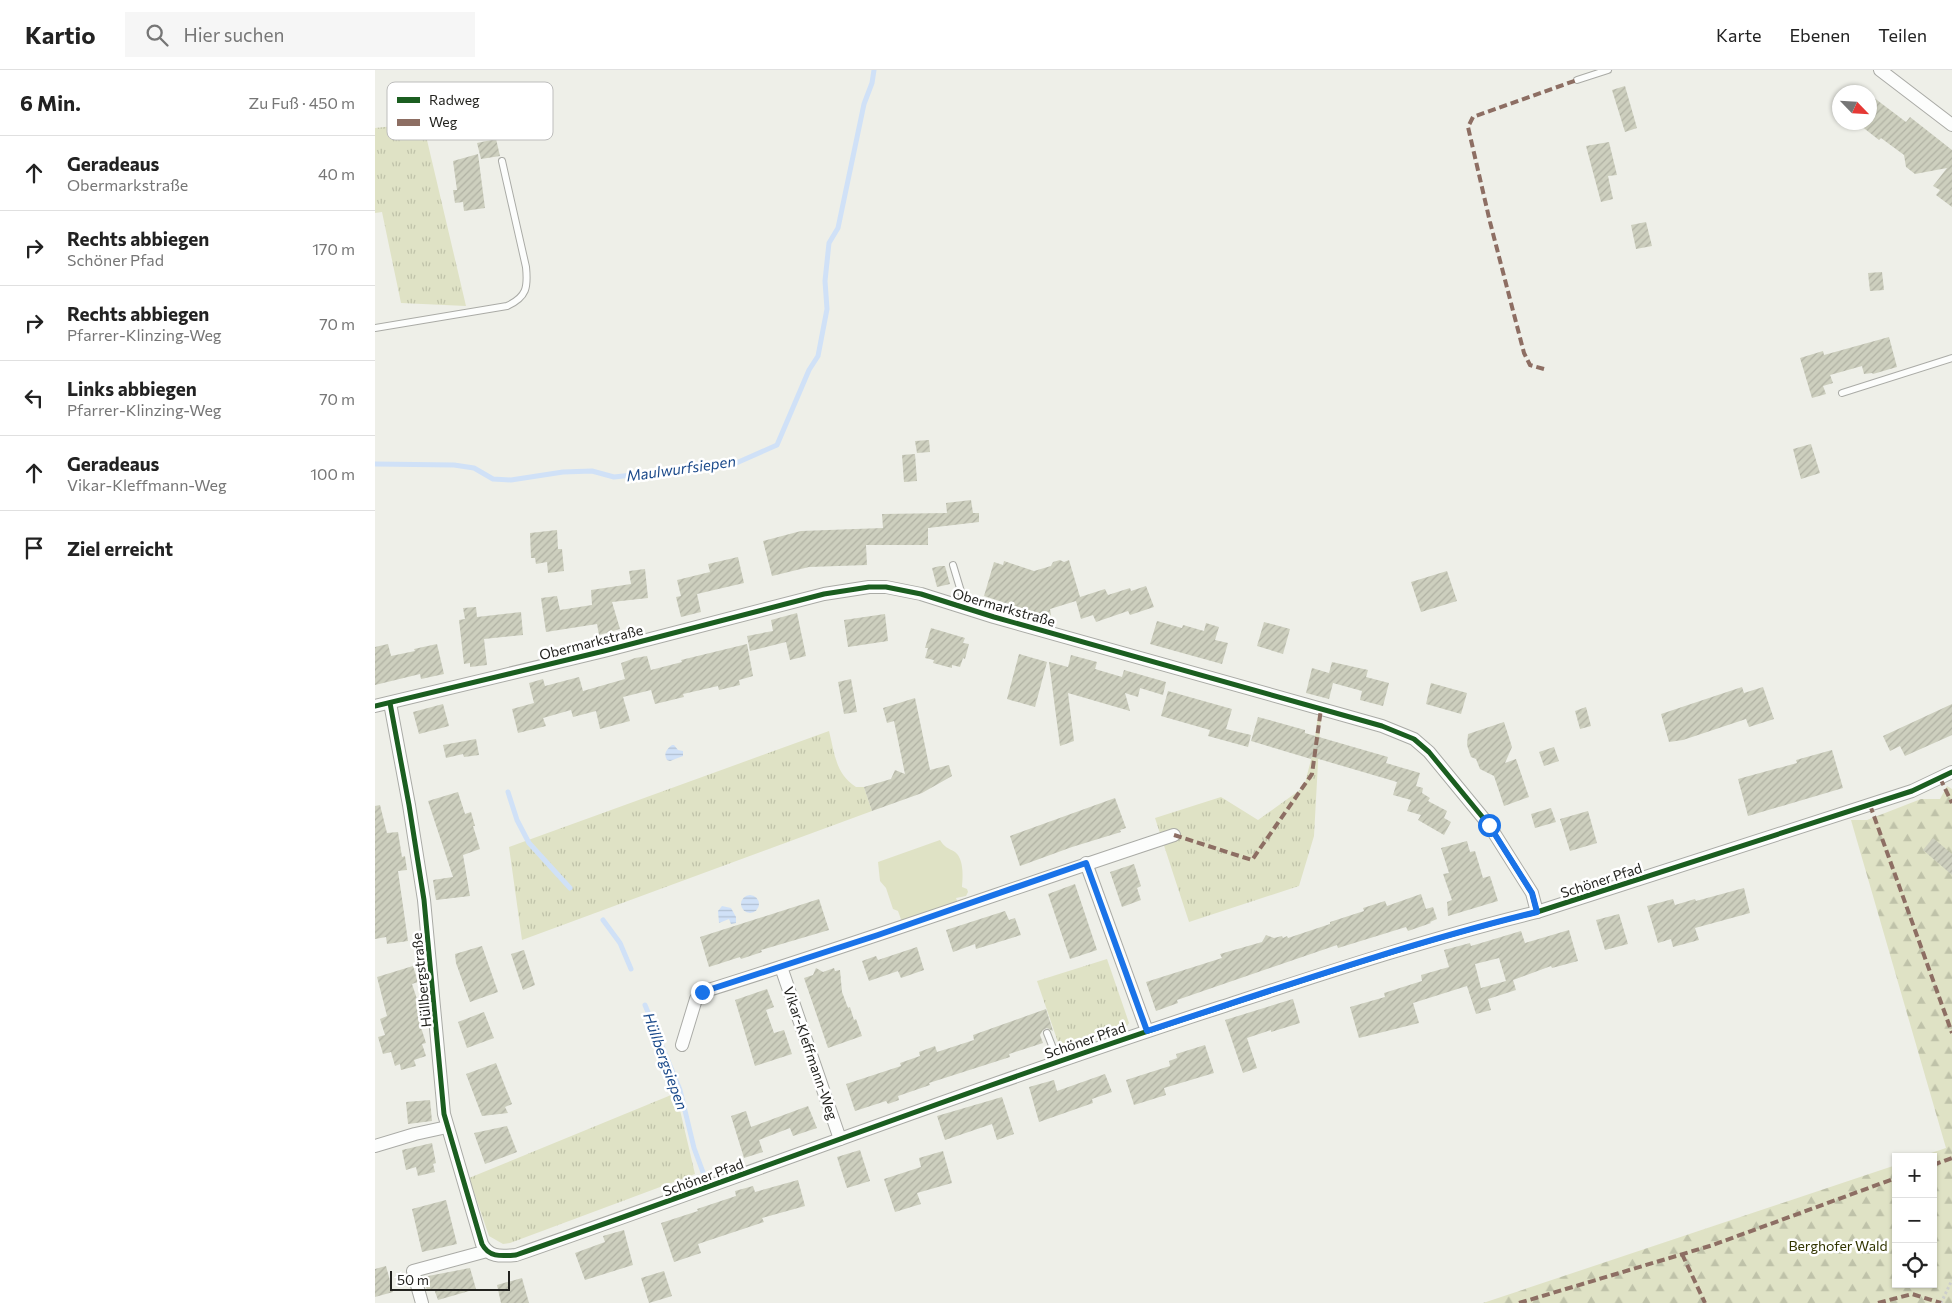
<!DOCTYPE html>
<html lang="de">
<head>
<meta charset="utf-8">
<style>
	:root { --surface:#fff; --page:#f6f6f6; --text:#222; --muted:#767676; --line:#e0e0e0 }
	body { margin:0; font-family:Commissioner,sans-serif; background:var(--page); color:var(--text) }
	.controls { position:absolute; right:15px; bottom:15px; display:grid; overflow:hidden; border-radius:0px; box-shadow:0 1px 4px #0004 }
	.controls button { width:45px; height:45px; display:grid; place-items:center; padding:0; border:0; border-bottom:1px solid var(--line); background:var(--surface); color:var(--text); font:25px sans-serif }
	.compass { position:absolute; left:1457px; top:15px; width:45px; height:45px; border-radius:50%; background:var(--surface); box-shadow:0 1px 4px #0004; rotate:115deg }
	.scale { position:absolute; left:15px; bottom:12px; width:120px; box-sizing:border-box; padding-left:5px; border:2px solid #23231f; border-top:0; font-size:14px; line-height:18px; white-space:nowrap; color:#23231f; -webkit-text-stroke:4px #fff; paint-order:stroke }
	.stop { position:absolute; width:15px; height:15px; margin:-11px; border:4px solid #1a73e8; border-radius:50%; background:#fff }
	.stop.end { background:#1a73e8; border-color:#fff; box-shadow:0 1px 5px #0008 }
	.list { margin:0; padding:0; list-style:none }
	h2 { display:flex; justify-content:space-between; align-items:center; height:65px; margin:0; padding:0 20px; font-size:21px }
	h2 small { font-size:16px; font-weight:400; color:var(--muted) }
	.list li { display:grid; grid-template-columns:32px 1fr auto; gap:15px; align-items:center; box-sizing:border-box; height:75px; padding:0 20px; border-top:1px solid var(--line) }
	.list b { display:block; font-size:19px; white-space:nowrap }
	.list p { margin:0; font-size:16px; white-space:nowrap; color:var(--muted) }
	.list em { font-size:16px; font-style:normal; color:var(--muted) }
	.icon { flex:none; width:28px; height:28px; fill:none; stroke:currentColor; stroke-width:2; stroke-linecap:round; stroke-linejoin:round }
	.map { position:relative; flex:none; width:1577px; height:1233px; overflow:hidden }
	header { display:flex; align-items:center; gap:30px; box-sizing:border-box; height:70px; padding:0 25px; background:var(--surface); border-bottom:1px solid var(--line) }
	header strong { font-size:24px }
	nav { display:flex; gap:28px; margin-inline-start:auto; font-size:18px }
	.search { width:350px; height:45px; background:var(--page); display:flex; align-items:center; gap:12px; box-sizing:border-box; padding:0 18px; border-radius:0px; color:var(--muted); font-size:19px }
	main { display:flex }
	aside { flex:1; background:var(--surface) }
	.map>svg:first-child { display:block }
</style>
</head>
<body>
<header>
<strong>Kartio</strong>
<div class="search"><svg class="icon" aria-label="search" viewBox="0 0 24 24"><circle cx="10" cy="10" r="6"/><path d="M15 15l6 6"/></svg>Hier suchen</div>
<nav><a>Karte</a><a>Ebenen</a><a>Teilen</a></nav>
</header>
<main>
<aside>
<h2>6 Min.<small>Zu Fuß · 450 m</small></h2>
<ul class="list">
<li><svg class="icon" aria-label="ahead" viewBox="0 0 24 24"><path d="M12 20V5M6 11l6-6 6 6"/></svg><div><b>Geradeaus</b><p>Obermarkstraße</p></div><em>40 m</em></li>
<li><svg class="icon" aria-label="right" viewBox="0 0 24 24"><path d="M7 20v-9h11M14 6l5 5-5 5"/></svg><div><b>Rechts abbiegen</b><p>Schöner Pfad</p></div><em>170 m</em></li>
<li><svg class="icon" aria-label="right" viewBox="0 0 24 24"><path d="M7 20v-9h11M14 6l5 5-5 5"/></svg><div><b>Rechts abbiegen</b><p>Pfarrer-Klinzing-Weg</p></div><em>70 m</em></li>
<li><svg class="icon" aria-label="left" viewBox="0 0 24 24"><path d="M17 20v-9H6M10 6l-5 5 5 5"/></svg><div><b>Links abbiegen</b><p>Pfarrer-Klinzing-Weg</p></div><em>70 m</em></li>
<li><svg class="icon" aria-label="ahead" viewBox="0 0 24 24"><path d="M12 20V5M6 11l6-6 6 6"/></svg><div><b>Geradeaus</b><p>Vikar-Kleffmann-Weg</p></div><em>100 m</em></li>
<li><svg class="icon" aria-label="arrive" viewBox="0 0 24 24"><path d="M6 21V4h12l-3 4 3 4H6"/></svg><div><b>Ziel erreicht</b></div></li>
</ul>
</aside>
<div class="map">
<svg width="1577" height="1233" viewBox="0 0 1577 1233">
	<defs>
		<pattern id="grass-tufts" width="24" height="20" patternUnits="userSpaceOnUse" patternTransform="scale(1.25)"><rect width="24" height="20" fill="#dfe2c5"/><path d="M3 7l-1-3M5 7V3M7 7l1-3M15 17l-1-3M17 17v-4M19 17l1-3" fill="none" stroke="#bfc2a9"/></pattern>
		<pattern id="forest-firs" width="22" height="20" patternUnits="userSpaceOnUse" patternTransform="scale(1.25)"><rect width="22" height="20" fill="#dfe2c5"/><path d="M5 1l3.5 6h-7zM16 11l3.5 6h-7z" fill="#bfc2a9"/></pattern>
		<pattern id="water-rules" width="6" height="5" patternUnits="userSpaceOnUse" patternTransform="scale(1.25)"><rect width="6" height="5" fill="#d0e1f7"/><path d="M0 2.5h6" fill="none" stroke="#b2c1d3"/></pattern>
		<pattern id="building-hatch" width="6" height="6" patternUnits="userSpaceOnUse" patternTransform="scale(1.25)"><rect width="6" height="6" fill="#cdcfbe"/><path d="M-1 1l2-2M0 6l6-6M5 7l2-2" fill="none" stroke="#b0b1a3"/></pattern>
	</defs>
	<rect width="100%" height="100%" fill="#eeefe8"/>
	<g fill="url(#grass-tufts)">
		<polygon points="48,53 91,236 26,233 7,142 0,143 0,58"/>
		<polygon points="943,645 947,646 945,656 939,766 924,816 814,852 780,748 846,727 883,750 929,717 938,682"/>
		<path d="M454,661C460,684 460,703 481,717H489L497,741L147,870L134,777Z"/>
		<polygon points="732,889 754,953 749,960 686,981 662,911"/>
		<polygon points="301,1023 320,1104 135,1173 128,1174 114,1166 94,1108"/>
	</g>
	<polygon fill="url(#forest-firs)" points="1572,716 1577,719 1577,1233 1108,1233 1521,1095 1521,1214 1558,1214 1558,1087 1544,1087 1571,1078 1476,750 1492,750 1546,729 1565,729"/>
	<path fill="#dfe2c5" d="M565,770C569,777 573,778 580,782C589,789 588,807 587,817L592,819L593,822L591,826L581,828L583,833L527,852L523,841L518,839L511,818L505,811L503,792Z"/>
	<g fill="url(#water-rules)">
		<path d="M297,675H299L303,680L308,681V686L295,691L292,690C288,683 292,679 297,675Z"/>
		<circle cx="375" cy="834" r="9"/>
		<polygon points="347,836 356,838 361,847 361,853 356,854 354,849 344,853 343,841"/>
	</g>
	<g fill="none" stroke-linecap="round" stroke-linejoin="round">
		<g stroke="#d0e1f7" stroke-width="5">
			<polyline points="0,394 79,395 99,398 118,409 136,410 188,402 217,401 239,407 359,394 402,375 434,300 443,286 452,239 450,211 454,173 463,158 489,34 497,13 499,0"/>
			<polyline points="133,722 142,750 154,773 195,818"/>
			<polyline points="228,850 245,873 256,899"/>
			<polyline points="270,935 305,1020 319,1078 329,1105"/>
		</g>
	</g>
	<g fill="url(#building-hatch)" fill-rule="evenodd">
		<polygon points="1250,16 1262,58 1250,62 1237,20"/>
		<polygon points="1494,24 1531,52 1535,47 1577,80 1577,137 1561,125 1565,120 1558,116 1572,98 1540,104 1531,97 1529,85 1506,68 1504,70 1481,52 1494,52"/>
		<polygon points="121,69 125,86 106,89 102,73"/>
		<polygon points="1234,72 1242,105 1233,106 1238,129 1226,132 1211,76"/>
		<polygon points="103,84 110,138 89,141 88,132 80,133 78,120 82,120 78,91"/>
		<polygon points="1271,152 1277,176 1261,179 1256,155"/>
		<polygon points="1507,202 1509,220 1495,221 1493,203"/>
		<polygon points="1514,267 1522,297 1498,304 1497,303 1489,304 1487,296 1455,305 1458,313 1448,316 1451,324 1437,328 1425,288 1448,281 1449,285"/>
		<polygon points="554,370 555,382 542,383 540,371"/>
		<polygon points="1436,374 1445,403 1426,409 1418,379"/>
		<polygon points="540,384 542,411 529,412 527,385"/>
		<polygon points="596,430 598,443 604,443 604,452 553,458 553,475 491,475 492,495 434,497 397,506 388,471 426,461 508,458 507,444 572,443 571,433"/>
		<polygon points="182,460 183,479 187,479 189,501 173,503 172,492 161,494 160,488 156,488 155,463"/>
		<polygon points="363,487 369,513 322,524 326,542 306,547 301,527 306,526 302,510 335,502 333,494"/>
		<polygon points="685,490 689,492 694,490 705,527 730,519 733,525 755,518 756,521 771,516 779,537 755,545 753,541 721,552 718,545 706,549 701,531 675,539 676,545 664,549 662,543 609,526 619,492 628,495 629,491 659,501 676,496 678,492"/>
		<polygon points="565,496 570,496 575,514 562,517 557,498"/>
		<polygon points="270,499 273,528 237,532 245,559 224,565 222,554 171,562 166,528 182,526 185,540 217,535 216,520 256,514 254,501"/>
		<polygon points="1072,501 1082,531 1046,542 1036,512"/>
		<polygon points="101,537 102,547 146,542 148,565 109,569 112,595 95,597 95,593 89,594 84,550 90,549 88,538"/>
		<polygon points="422,543 431,586 415,590 411,572 375,581 372,566 398,561 396,550"/>
		<polygon points="510,544 513,571 473,577 469,550"/>
		<polygon points="782,551 807,558 808,555 829,561 831,553 844,557 840,570 853,573 847,594 775,574"/>
		<polygon points="889,552 915,559 908,584 882,576"/>
		<polygon points="556,558 590,568 588,573 594,574 590,589 588,588 585,597 577,595 577,598 558,593 559,590 550,588 553,578 550,578"/>
		<polygon points="13,574 16,586 40,581 39,579 62,574 69,604 46,609 45,604 0,615 0,577"/>
		<polygon points="372,574 378,606 364,610 365,615 344,620 343,616 308,624 309,627 280,634 276,620 248,627 255,651 225,659 221,641 198,647 196,640 168,648 171,656 143,663 137,639 159,633 154,613 168,609 170,616 204,607 208,621 250,609 246,593 260,588 272,586 276,600 307,592 306,590"/>
		<polygon points="644,584 672,592 660,637 632,629"/>
		<polygon points="696,585 722,592 720,599 747,607 749,600 791,612 788,625 765,618 763,627 750,623 755,641 693,623 699,671 685,676 674,592 693,597"/>
		<polygon points="957,592 993,600 991,607 1014,613 1008,636 985,630 987,621 958,613 954,629 931,623 937,598 954,603"/>
		<polygon points="476,609 482,642 469,644 463,612"/>
		<polygon points="1056,613 1092,623 1086,644 1051,634"/>
		<polygon points="1367,617 1369,623 1388,617 1399,649 1374,657 1371,649 1308,670 1294,672 1286,644"/>
		<polygon points="793,621 857,639 851,659 876,665 873,677 833,666 835,660 786,646"/>
		<polygon points="540,628 555,700 574,695 577,706 547,723 497,741 489,717 516,709 520,700 530,704 519,651 512,653 508,638"/>
		<polygon points="68,634 74,656 44,664 38,642"/>
		<polygon points="1577,634 1577,665 1530,686 1525,676 1515,681 1508,666"/>
		<polygon points="1211,637 1216,656 1205,659 1200,641"/>
		<polygon points="883,647 930,660 930,663 1013,687 1011,693 1045,703 1041,716 1048,718 1047,723 1055,728 1053,731 1072,741 1069,748 1076,752 1069,765 1043,750 1046,745 1032,741 1036,730 1018,725 1022,712 937,687 936,689 876,671"/>
		<polygon points="1129,652 1137,677 1130,693 1141,689 1154,727 1129,736 1119,706 1105,699 1101,689 1096,687 1092,675 1093,664"/>
		<polygon points="101,669 104,685 89,687 88,684 71,688 68,675"/>
		<polygon points="1179,677 1184,691 1169,696 1164,682"/>
		<polygon points="1457,680 1468,718 1373,746 1363,709 1422,693 1421,690"/>
		<polygon points="83,722 90,744 96,742 100,756 98,756 105,779 88,785 95,826 61,830 58,810 78,807 53,731"/>
		<polygon points="740,728 751,758 745,760 746,762 697,777 645,796 635,766"/>
		<polygon points="5,735 12,763 23,762 27,787 30,786 32,800 23,801 33,871 12,874 11,867 0,869 0,736"/>
		<polygon points="1176,738 1181,752 1160,758 1156,744"/>
		<polygon points="1213,741 1222,773 1195,781 1185,749"/>
		<polygon points="1558,768 1577,784 1577,805 1548,780"/>
		<polygon points="1092,771 1095,782 1100,781 1108,808 1115,806 1123,831 1073,846 1072,832 1077,830 1068,804 1074,803 1066,778"/>
		<polygon points="759,794 766,816 762,818 766,830 747,837 735,802"/>
		<polygon points="700,814 722,880 695,889 673,824"/>
		<polygon points="1369,818 1375,843 1320,858 1324,870 1298,877 1296,869 1283,873 1272,836 1298,829 1300,835 1320,829 1321,831"/>
		<polygon points="1046,824 1051,839 1058,837 1062,849 1055,852 1056,853 1033,861 1031,857 963,878 962,875 802,930 803,933 781,941 771,912 847,888 845,884 887,872 891,865 899,868 907,866 908,868 912,866 913,868 955,854 955,852 989,841 988,838 1010,831 1012,836"/>
		<polygon points="444,829 454,860 386,880 387,882 366,889 365,887 334,897 325,867"/>
		<polygon points="630,841 634,850 640,848 646,865 601,879 600,874 578,882 571,860"/>
		<polygon points="1244,844 1253,874 1230,880 1221,850"/>
		<path d="M1194,860L1203,891L1177,898L1176,896L1138,910L1141,920L1113,929L1116,940L1101,944L1092,916L1038,933L1044,953L984,968L975,937L1010,927L1009,923L1047,911L1046,905L1074,897L1069,880L1095,873L1096,876L1146,861L1150,873ZM1124,888L1131,911L1106,918L1100,894Z"/>
		<polygon points="107,876 123,922 95,932 81,893 80,884"/>
		<polygon points="542,877 549,900 526,908 523,901 494,911 487,891 501,886 503,890"/>
		<polygon points="149,880 160,915 148,920 136,884"/>
		<polygon points="38,896 43,912 37,914 45,938 46,947 43,948 51,973 47,974 51,986 39,990 41,996 26,1000 25,994 20,996 16,982 8,984 3,967 10,965 5,949 12,946 2,907"/>
		<polygon points="441,898 448,902 459,898 460,901 465,900 467,922 473,938 475,937 479,950 481,949 487,966 453,978 429,908 438,905"/>
		<polygon points="392,919 399,937 391,940 399,963 409,960 417,984 380,996 360,930"/>
		<polygon points="918,929 925,953 896,962 896,960 872,968 882,998 868,1003 850,950"/>
		<polygon points="671,939 678,961 672,958 668,960 665,965 668,973 634,984 635,987 554,1013 555,1015 523,1026 524,1030 513,1034 511,1031 480,1041 471,1014 526,996 525,993 545,986 544,982 560,976 562,982 599,970 598,965"/>
		<polygon points="109,942 119,968 92,978 83,952"/>
		<polygon points="830,975 839,1003 789,1018 791,1025 759,1035 751,1010 795,996 794,991 802,988 801,984"/>
		<polygon points="121,993 137,1034 130,1037 133,1043 107,1046 91,1004"/>
		<polygon points="730,1004 737,1022 717,1029 718,1033 664,1052 654,1017 679,1010 682,1021"/>
		<polygon points="627,1027 639,1064 622,1070 617,1054 570,1070 562,1046"/>
		<polygon points="55,1030 57,1051 33,1054 31,1032"/>
		<polygon points="433,1036 442,1058 418,1066 415,1058 384,1070 388,1082 369,1088 356,1046 371,1041 376,1057"/>
		<polygon points="132,1056 142,1082 110,1094 99,1063"/>
		<polygon points="57,1073 61,1093 58,1094 60,1102 43,1106 41,1097 31,1100 27,1080"/>
		<polygon points="485,1080 495,1111 472,1118 462,1087"/>
		<polygon points="568,1081 577,1113 542,1123 546,1134 520,1142 509,1109 546,1097 544,1088"/>
		<polygon points="423,1110 430,1136 387,1148 389,1152 323,1174 326,1183 299,1192 286,1153 323,1141 322,1139 361,1126 360,1121 378,1116 380,1122"/>
		<polygon points="71,1130 82,1174 47,1182 37,1139"/>
		<polygon points="249,1160 258,1195 210,1210 200,1183 230,1172 228,1166"/>
		<polygon points="11,1196 18,1222 0,1227 0,1199"/>
		<polygon points="95,1198 101,1219 63,1230 59,1219 52,1220 48,1207"/>
		<polygon points="289,1201 297,1226 274,1233 266,1208"/>
		<polygon points="147,1208 154,1233 126,1233 122,1215"/>
	</g>
	<g fill="none" stroke-linecap="round" stroke-linejoin="round">
		<defs>
			<g id="service">
				<polyline points="1202,10 1233,0"/>
				<path d="M0,258L132,236C152,227 153,217 151,197L127,91"/>
				<polyline points="1467,323 1577,288"/>
				<polyline points="578,495 591,538"/>
				<polyline points="672,963 683,991"/>
			</g>
			<g id="minor">
				<polyline points="1505,0 1577,55"/>
				<path d="M15,633L34,735L49,830L69,1044L107,1174C114,1188 127,1186 141,1185C376,1103 609,1014 846,937C950,903 1055,868 1162,842L1537,721L1577,702"/>
				<polyline points="0,636 229,581 449,524 494,517 511,517 546,524 619,547 1007,656 1039,669 1054,682 1114,755 1157,823 1162,842"/>
				<polyline points="711,793 772,961"/>
				<polyline points="406,897 465,1069"/>
				<path d="M307,975L321,929L327,922C485,873 641,817 799,765"/>
				<polyline points="0,1076 40,1064 72,1057"/>
				<polyline points="47,1233 38,1201 112,1181"/>
			</g>
		</defs>
		<use href="#service" stroke="#aaaba6" stroke-width="8"/>
		<use href="#minor" stroke="#aaaba6" stroke-width="14"/>
		<polyline stroke="#cdcecb" stroke-width="3" stroke-dasharray="2.5 2.5" stroke-linecap="butt" points="1566,1233 1577,1210"/>
		<use href="#service" stroke="#fcfdfc" stroke-width="6"/>
		<use href="#minor" stroke="#fcfdfc" stroke-width="12"/>
		<g stroke="#8d6e63" stroke-width="4" stroke-dasharray="8 4" stroke-linecap="butt">
			<polyline points="1169,299 1155,295 1149,283 1115,152 1093,57 1098,47 1202,10"/>
			<polyline points="1565,708 1577,733"/>
			<polyline points="1495,735 1577,963"/>
			<polyline points="799,765 877,790 937,704 946,639"/>
			<polyline points="1558,1095 1577,1088"/>
			<polyline points="1307,1184 1330,1233"/>
			<polyline points="1144,1233 1338,1175 1521,1108"/>
			<polyline points="1503,1233 1537,1224 1566,1233"/>
		</g>
		<defs>
			<g id="cycleway">
				<path d="M15,633L34,735L49,830L69,1044L107,1174C114,1188 127,1186 141,1185C376,1103 609,1014 846,937C950,903 1055,868 1162,842L1537,721L1577,702"/>
				<polyline points="0,636 229,581 449,524 494,517 511,517 546,524 619,547 1007,656 1039,669 1054,682 1114,755 1157,823 1162,842"/>
			</g>
		</defs>
		<use href="#cycleway" stroke="#fff" stroke-width="8"/>
		<use href="#cycleway" stroke="#1b5e20" stroke-width="5"/>
	</g>
	<g fill="none" stroke-linecap="round" stroke-linejoin="round">
		<path stroke="#1a73e8" stroke-width="6" d="M327,922L503,865L711,793L772,961C901,919 1030,874 1162,842L1157,823L1114,755"/>
	</g>
	<g text-anchor="middle" dominant-baseline="central" stroke-width="5" stroke-linejoin="round" paint-order="stroke">
		<g font-size="14" fill="#23231f" stroke="#fff">
			<text transform="translate(629 537) rotate(16)">Obermarkstraße</text>
			<text transform="translate(216 572) rotate(-14)">Obermarkstraße</text>
			<text transform="translate(1226 810) rotate(-18)">Schöner Pfad</text>
			<text transform="translate(46 910) rotate(-96)">Hüllbergstraße</text>
			<text transform="translate(710 970) rotate(-19)">Schöner Pfad</text>
			<text transform="translate(436 983) rotate(71)">Vikar-Kleffmann-Weg</text>
			<text transform="translate(328 1107) rotate(-20)">Schöner Pfad</text>
		</g>
		<g font-size="14" fill="#323500" stroke="#fff">
			<text x="1463" y="1175">Berghofer Wald</text>
		</g>
		<g font-size="15" font-style="italic" fill="#1a498a" stroke="#fff">
			<text transform="translate(306 398) rotate(-8)">Maulwurfsiepen</text>
			<text transform="translate(291 991) rotate(70)">Hüllbergsiepen</text>
		</g>
	</g>
	<rect x="12" y="12" width="166" height="58" rx="8" fill="#fff" stroke="#bdbdbc" stroke-width="1"/>
	<rect x="22" y="27" width="23" height="6" fill="#1b5e20"/>
	<rect x="22" y="49" width="23" height="7" fill="#8d6e63"/>
	<g font-size="14" fill="#23231f">
		<text x="54" y="35">Radweg</text>
		<text x="54" y="57">Weg</text>
	</g>
</svg>
<div class="controls">
<button>+</button>
<button>−</button>
<button><svg class="icon" aria-label="locate" viewBox="0 0 24 24"><circle cx="12" cy="12" r="6"/><path d="M12 2v4M12 18v4M2 12h4M18 12h4"/></svg></button>
</div>
<svg class="compass" viewBox="-18 -18 36 36"><path d="M0-13l5 13h-10z" fill="#e53935"/><path d="M0 13l5-13h-10z" fill="#767676"/></svg>
<div class="scale">50 m</div>
<div class="stop" style="left:1114px;top:755px"></div>
<div class="stop end" style="left:327px;top:922px"></div>
</div>
</main>
</body>
</html>
